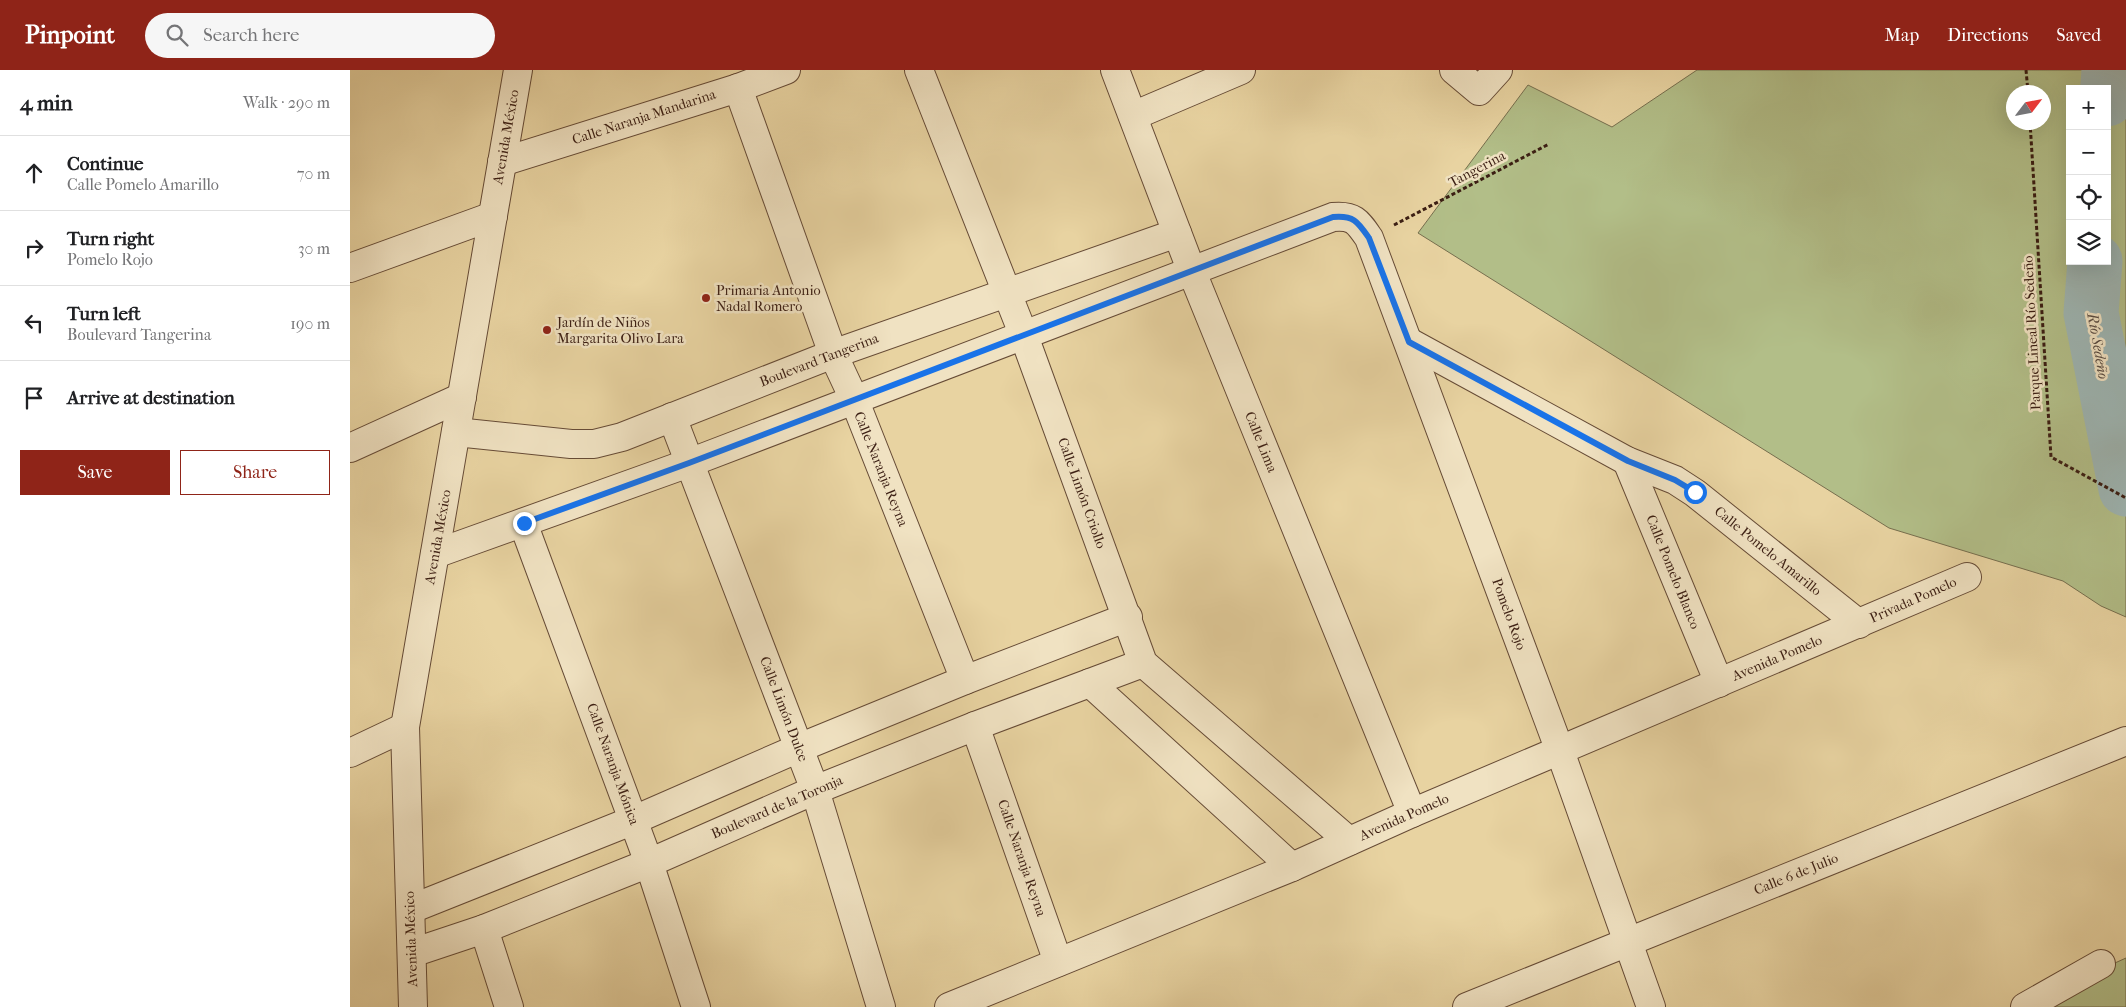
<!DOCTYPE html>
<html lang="en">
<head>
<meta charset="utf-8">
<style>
	:root { --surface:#fff; --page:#f6f6f6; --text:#202124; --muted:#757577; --line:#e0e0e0; --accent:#8f2418 }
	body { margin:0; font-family:"IM FELL French Canon",serif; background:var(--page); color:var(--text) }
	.controls { position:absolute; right:15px; top:15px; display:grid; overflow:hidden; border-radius:0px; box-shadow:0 5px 20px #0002 }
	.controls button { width:45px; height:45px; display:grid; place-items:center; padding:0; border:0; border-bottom:1px solid var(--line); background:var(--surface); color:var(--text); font:25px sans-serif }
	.compass { position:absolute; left:1656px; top:15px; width:45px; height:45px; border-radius:50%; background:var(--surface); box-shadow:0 5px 20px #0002; rotate:58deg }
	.stop { position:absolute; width:15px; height:15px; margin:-11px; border:4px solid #1a73e8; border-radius:50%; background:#fff }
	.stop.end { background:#1a73e8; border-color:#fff; box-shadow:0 1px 5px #0008 }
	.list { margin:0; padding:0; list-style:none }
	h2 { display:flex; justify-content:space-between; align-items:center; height:65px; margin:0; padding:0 20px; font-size:21px }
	h2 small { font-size:16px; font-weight:400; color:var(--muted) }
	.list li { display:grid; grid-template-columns:32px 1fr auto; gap:15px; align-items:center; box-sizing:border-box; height:75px; padding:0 20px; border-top:1px solid var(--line) }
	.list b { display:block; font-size:19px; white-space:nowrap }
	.list p { margin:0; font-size:16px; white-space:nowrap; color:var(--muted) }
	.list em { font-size:16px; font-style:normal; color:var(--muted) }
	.actions { display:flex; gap:10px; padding:15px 20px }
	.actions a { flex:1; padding:11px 0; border:1px solid var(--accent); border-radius:0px; text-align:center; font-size:18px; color:var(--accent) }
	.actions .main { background:var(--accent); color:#fff }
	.icon { flex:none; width:28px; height:28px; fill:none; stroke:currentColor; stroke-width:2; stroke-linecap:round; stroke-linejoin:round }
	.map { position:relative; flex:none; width:1776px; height:937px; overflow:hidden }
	header { display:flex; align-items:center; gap:30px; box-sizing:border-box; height:70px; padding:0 25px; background:var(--accent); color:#fff }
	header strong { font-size:24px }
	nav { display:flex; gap:28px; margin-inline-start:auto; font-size:18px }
	.search { width:350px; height:45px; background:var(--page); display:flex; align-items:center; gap:12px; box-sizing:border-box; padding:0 18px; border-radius:28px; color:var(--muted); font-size:19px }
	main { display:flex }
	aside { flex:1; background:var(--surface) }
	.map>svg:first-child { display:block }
</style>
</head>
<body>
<header>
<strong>Pinpoint</strong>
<div class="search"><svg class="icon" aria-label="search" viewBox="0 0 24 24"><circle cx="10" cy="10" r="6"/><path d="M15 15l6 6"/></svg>Search here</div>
<nav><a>Map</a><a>Directions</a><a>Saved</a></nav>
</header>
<main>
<aside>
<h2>4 min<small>Walk · 290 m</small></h2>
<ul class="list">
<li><svg class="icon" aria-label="ahead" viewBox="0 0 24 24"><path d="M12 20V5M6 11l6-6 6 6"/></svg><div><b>Continue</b><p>Calle Pomelo Amarillo</p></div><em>70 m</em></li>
<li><svg class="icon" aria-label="right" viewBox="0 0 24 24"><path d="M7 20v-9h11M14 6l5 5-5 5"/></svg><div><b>Turn right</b><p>Pomelo Rojo</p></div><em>30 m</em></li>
<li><svg class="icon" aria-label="left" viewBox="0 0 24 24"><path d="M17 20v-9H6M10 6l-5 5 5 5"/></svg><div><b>Turn left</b><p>Boulevard Tangerina</p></div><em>190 m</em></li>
<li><svg class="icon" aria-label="arrive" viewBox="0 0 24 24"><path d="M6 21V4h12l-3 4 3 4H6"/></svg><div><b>Arrive at destination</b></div></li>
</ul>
<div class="actions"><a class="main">Save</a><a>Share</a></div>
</aside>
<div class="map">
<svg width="1776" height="937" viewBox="0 0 1776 937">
	<rect width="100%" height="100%" fill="#e8d3a1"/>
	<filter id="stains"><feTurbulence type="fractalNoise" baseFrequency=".004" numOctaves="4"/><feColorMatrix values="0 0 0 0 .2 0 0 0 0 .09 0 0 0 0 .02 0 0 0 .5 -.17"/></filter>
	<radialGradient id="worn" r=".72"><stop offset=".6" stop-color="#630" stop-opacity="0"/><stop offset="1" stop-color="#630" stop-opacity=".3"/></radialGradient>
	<g fill="#b2be88" stroke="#766e4e" fill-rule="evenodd">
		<path d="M1347,0H1776V547L1751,536L1713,511L1539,458L1068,163L1178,15L1262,57ZM1720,19H1757V191H1720ZM1694,22V52H1664V22Z"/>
		<polygon points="1776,888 1776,937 1667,937"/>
	</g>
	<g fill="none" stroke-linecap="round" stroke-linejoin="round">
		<g stroke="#9db4b1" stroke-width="55">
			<polyline points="1757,29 1759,0"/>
			<polyline points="1745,191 1741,243 1776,419"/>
		</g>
		<defs>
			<g id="street">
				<polyline points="569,0 674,266 793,593 999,771"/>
				<polyline points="765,0 842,202 1062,743"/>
				<polyline points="1104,0 1129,21 1148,0"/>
				<polyline points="388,18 483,284 504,329 615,610"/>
				<polyline points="783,46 891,0"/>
				<polyline points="152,92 388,18 436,0"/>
				<polyline points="0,198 143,146"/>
				<polyline points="1059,272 1277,391 1325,410 1345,423 1509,554"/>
				<polyline points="322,347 465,720 531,937"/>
				<polyline points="106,362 221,374 244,374 272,367 483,284 827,163"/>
				<polyline points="0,378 112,327"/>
				<polyline points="1277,391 1369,613"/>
				<polyline points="173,453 299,793 346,937"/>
				<path d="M85,484L339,393L983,147C1004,145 1008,152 1019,168L1210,681L1301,937"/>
				<polyline points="740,613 942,797"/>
				<polyline points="625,656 708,892"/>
				<polyline points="0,683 55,657"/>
				<polyline points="61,839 284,750 449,678 615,610 778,547"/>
				<polyline points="134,859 159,937"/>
				<polyline points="62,883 134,859 299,793 465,720 625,656 793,593"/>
				<polyline points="63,937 55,657 168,0"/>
				<polyline points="599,937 942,797 1062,743 1617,507"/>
				<polyline points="1117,937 1776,671"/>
				<polyline points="1675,937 1751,894"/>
			</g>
		</defs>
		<use href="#street" stroke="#664b36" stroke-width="30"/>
		<g stroke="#3b1e13" stroke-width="3" stroke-dasharray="4 2.5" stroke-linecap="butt">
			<polyline points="1676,0 1678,22"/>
			<polyline points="1680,52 1701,387 1776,428"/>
			<polyline points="1044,155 1199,74"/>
		</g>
		<use href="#street" stroke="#f0e2c2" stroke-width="28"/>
	</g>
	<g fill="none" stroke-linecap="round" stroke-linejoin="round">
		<path stroke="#1a73e8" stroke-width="6" d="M174,453L339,393L983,147C1004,145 1008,152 1019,168L1059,272L1278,391L1325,410L1345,422"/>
	</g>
	<g fill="#8f2418" stroke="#f0e2c2" stroke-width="2">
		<circle cx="356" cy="228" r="5"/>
		<circle cx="197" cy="260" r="5"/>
	</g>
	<g text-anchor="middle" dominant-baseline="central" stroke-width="5" stroke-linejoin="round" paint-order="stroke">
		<g font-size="14" fill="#3b1e13" stroke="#f0e2c2">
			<text transform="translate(294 47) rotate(-18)">Calle Naranja Mandarina</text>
			<text transform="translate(156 67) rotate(-80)">Avenida México</text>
			<text transform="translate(1127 99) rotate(-28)">Tangerina</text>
			<text transform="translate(1682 263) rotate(-93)">Parque Lineal Río Sedeño</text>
			<text transform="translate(469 290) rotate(-21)">Boulevard Tangerina</text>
			<text transform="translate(911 372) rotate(68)">Calle Lima</text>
			<text transform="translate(531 399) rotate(68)">Calle Naranja Reyna</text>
			<text transform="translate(732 423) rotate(70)">Calle Limón Criollo</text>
			<text transform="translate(88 467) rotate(-80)">Avenida México</text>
			<text transform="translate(1418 481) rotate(39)">Calle Pomelo Amarillo</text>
			<text transform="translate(1323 502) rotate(68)">Calle Pomelo Blanco</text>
			<text transform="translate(1563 530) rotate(-24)">Privada Pomelo</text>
			<text transform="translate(1159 544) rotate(70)">Pomelo Rojo</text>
			<text transform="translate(1427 588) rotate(-23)">Avenida Pomelo</text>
			<text transform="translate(434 639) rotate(69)">Calle Limón Dulce</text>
			<text transform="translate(263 694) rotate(70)">Calle Naranja Mónica</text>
			<text transform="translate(427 737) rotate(-23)">Boulevard de la Toronja</text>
			<text transform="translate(1054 747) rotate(-24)">Avenida Pomelo</text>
			<text transform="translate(672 788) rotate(71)">Calle Naranja Reyna</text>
			<text transform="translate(1446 804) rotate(-22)">Calle 6 de Julio</text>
			<text transform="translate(61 869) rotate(-92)">Avenida México</text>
		</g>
		<g font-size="14" fill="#3b1e13" stroke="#f0e2c2" text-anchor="start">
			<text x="366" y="220">Primaria Antonio<tspan x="366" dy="16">Nadal Romero</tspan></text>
			<text x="207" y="252">Jardín de Niños<tspan x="207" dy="16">Margarita Olivo Lara</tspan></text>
		</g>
		<g font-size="15" font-style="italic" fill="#584b42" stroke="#f0e2c2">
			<text transform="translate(1748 276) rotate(80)">Río Sedeño</text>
		</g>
	</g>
	<rect width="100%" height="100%" filter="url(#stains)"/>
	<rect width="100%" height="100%" fill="url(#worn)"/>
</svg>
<div class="controls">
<button>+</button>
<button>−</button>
<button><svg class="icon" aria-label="locate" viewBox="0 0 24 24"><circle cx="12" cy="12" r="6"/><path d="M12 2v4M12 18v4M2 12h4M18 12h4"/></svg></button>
<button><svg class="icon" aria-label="layers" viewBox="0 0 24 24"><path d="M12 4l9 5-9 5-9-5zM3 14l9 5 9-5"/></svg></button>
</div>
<svg class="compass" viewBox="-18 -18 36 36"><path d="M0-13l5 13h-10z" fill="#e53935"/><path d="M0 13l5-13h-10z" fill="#757577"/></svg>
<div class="stop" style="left:1345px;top:422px"></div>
<div class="stop end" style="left:174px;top:453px"></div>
</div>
</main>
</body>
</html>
